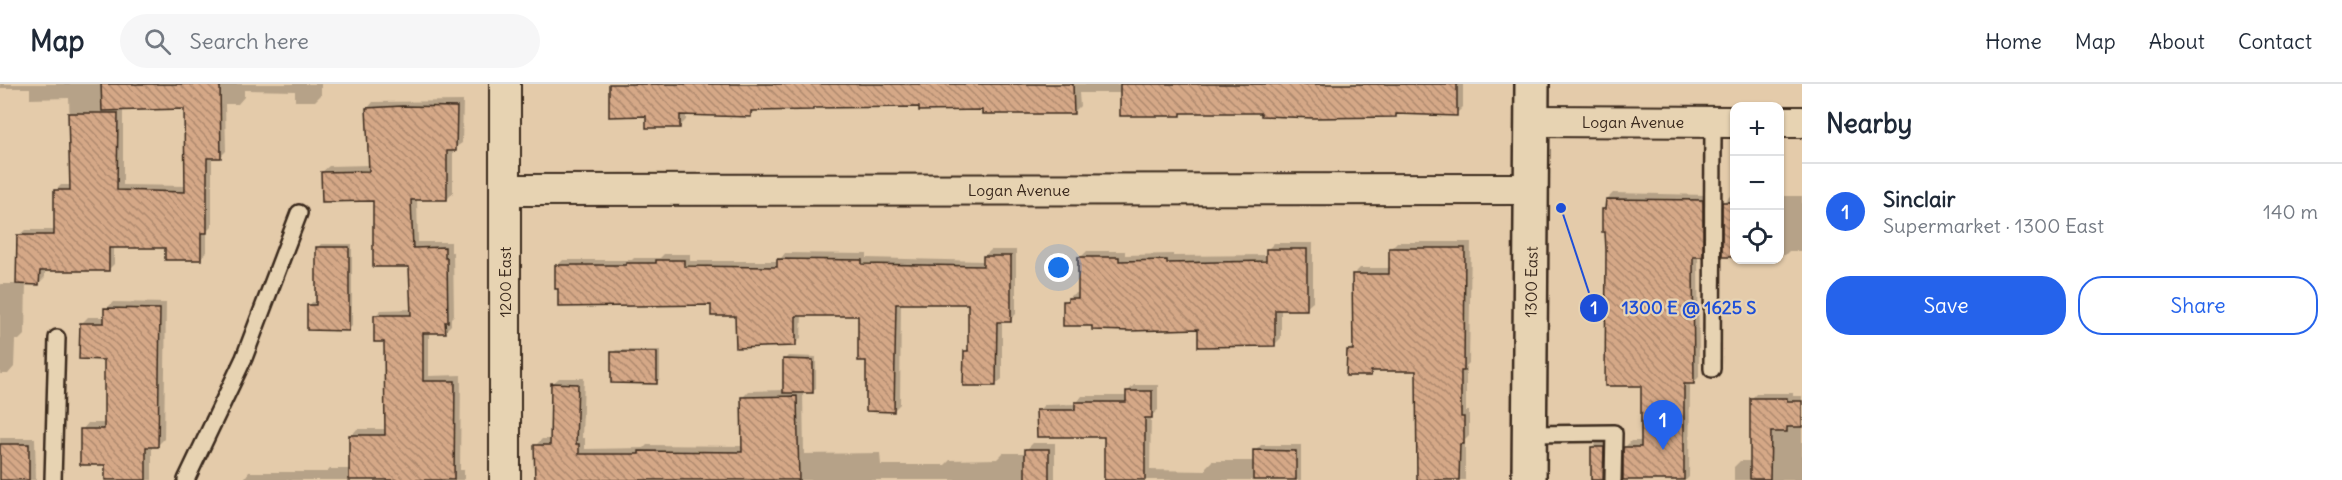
<!DOCTYPE html>
<html lang="en">
<head>
<meta charset="utf-8">
<style>
	:root { --surface:#fff; --page:#f6f6f7; --text:#1f2937; --muted:#747a83; --line:#e0e1e3; --accent:#2563eb }
	body { margin:0; font-family:Delius,sans-serif; background:var(--page); color:var(--text) }
	.controls { position:absolute; right:18px; top:18px; display:grid; overflow:hidden; border-radius:12px; box-shadow:0 2px 4px #0004 }
	.controls button { width:54px; height:54px; display:grid; place-items:center; padding:0; border:0; border-bottom:2px solid var(--line); background:var(--surface); color:var(--text); font:30px sans-serif }
	.you { position:absolute; left:1059px; top:184px; width:21px; height:21px; margin:-15px; border:4px solid #fff; border-radius:50%; background:#1a73e8; box-shadow:0 0 0 9px #1a73e833 }
	.badge { display:grid; place-items:center; width:39px; height:39px; border-radius:50%; background:var(--accent); color:#fff; font-size:20px; font-weight:700 }
	.pin { position:absolute; translate:-50% -50px; filter:drop-shadow(0 2px 3px #0008) }
	.pin::after { content:''; position:absolute; top:32px; width:21px; height:18px; background:inherit; clip-path:polygon(0 0,100% 0,50% 100%) }
	.list { margin:0; padding:0; list-style:none }
	h2 { display:flex; justify-content:space-between; align-items:center; height:78px; margin:0; padding:0 24px; font-size:26px }
	h2 small { font-size:20px; font-weight:400; color:var(--muted) }
	.list li { display:grid; grid-template-columns:39px 1fr auto; gap:18px; align-items:center; box-sizing:border-box; height:96px; padding:0 24px; border-top:2px solid var(--line) }
	.list b { display:block; font-size:22px; white-space:nowrap }
	.list p { margin:0; font-size:20px; white-space:nowrap; color:var(--muted) }
	.list em { font-size:20px; font-style:normal; color:var(--muted) }
	.actions { display:flex; gap:12px; padding:18px 24px }
	.actions a { flex:1; padding:14px 0; border:2px solid var(--accent); border-radius:24px; text-align:center; font-size:21px; color:var(--accent) }
	.actions .main { background:var(--accent); color:#fff }
	.icon { flex:none; width:33px; height:33px; fill:none; stroke:currentColor; stroke-width:2; stroke-linecap:round; stroke-linejoin:round }
	.map { position:relative; flex:none; width:1802px; height:396px; overflow:hidden }
	header { display:flex; align-items:center; gap:36px; box-sizing:border-box; height:84px; padding:0 30px; background:var(--surface); border-bottom:2px solid var(--line) }
	header strong { font-size:28px }
	nav { display:flex; gap:33px; margin-inline-start:auto; font-size:21px }
	.search { width:420px; height:54px; background:var(--page); display:flex; align-items:center; gap:15px; box-sizing:border-box; padding:0 21px; border-radius:33px; color:var(--muted); font-size:22px }
	main { display:flex }
	aside { flex:1; background:var(--surface) }
	.map>svg:first-child { display:block }
</style>
</head>
<body>
<header>
<strong>Map</strong>
<div class="search"><svg class="icon" aria-label="search" viewBox="0 0 24 24"><circle cx="10" cy="10" r="6"/><path d="M15 15l6 6"/></svg>Search here</div>
<nav><a>Home</a><a>Map</a><a>About</a><a>Contact</a></nav>
</header>
<main>
<div class="map">
<svg width="1802" height="396" viewBox="0 0 1802 396">
	<defs>
		<pattern id="building-back-hatch" width="6" height="6" patternUnits="userSpaceOnUse" patternTransform="scale(1.5)"><rect width="6" height="6" fill="#d5a887"/><path d="M-1 5l2 2M0 0l6 6M5-1l2 2" fill="none" stroke="#ae896e"/></pattern>
	</defs>
	<rect width="100%" height="100%" fill="#e4cbaa"/>
	<filter id="ink" filterUnits="userSpaceOnUse"><feTurbulence type="fractalNoise" baseFrequency=".0167" numOctaves="2"/><feDisplacementMap in="SourceGraphic" scale="12" xChannelSelector="R" yChannelSelector="G"/><feConvolveMatrix kernelMatrix="1 2 1 2 8 2 1 2 1" color-interpolation-filters="sRGB"/></filter>
	<g filter="url(#ink)">
		<g fill="#0003" fill-rule="evenodd">
			<path d="M0,0H321V11L315,17H295V7L244,6V13L238,20H225L226,67L220,73H212V142L207,147V168L200,174L166,162H114V180L108,186H45V193L39,199H26L25,250L19,256H15L14,283L8,290H0V200H18V152L25,146H55V107L61,101H72L69,14L30,15V4H0ZM186,23L187,102L123,101V25Z"/>
			<polygon points="610,0 1463,0 1463,23 1456,30 1184,27 1180,31 1121,9 1079,9 1080,22 1073,29 920,21 815,22 756,26 750,32 686,30 686,36 679,43 648,31"/>
			<polygon points="463,17 462,59 453,65 453,109 447,115 417,114 418,158 451,158 451,168 453,168 454,231 451,234 451,241 445,247 429,247 429,292 461,291 460,386 464,386 464,396 243,396 249,388 327,388 330,385 351,385 351,352 357,345 387,345 386,257 375,232 381,226 413,225 411,181 374,116 322,88 329,82 370,81 367,25 373,18"/>
			<polygon points="1613,109 1708,111 1708,165 1702,171 1698,171 1699,293 1693,299 1690,299 1689,393 1686,396 1624,396 1625,363 1631,357 1643,357 1643,300 1607,166 1604,126 1607,123 1607,115"/>
			<polygon points="1731,111 1734,112 1734,171 1724,171 1724,118"/>
			<polygon points="1780,112 1802,112 1802,167 1789,167 1785,171 1780,171"/>
			<polygon points="1397,158 1471,158 1469,279 1466,282 1466,327 1469,327 1469,352 1465,356 1465,396 1418,396 1417,286 1375,286 1370,291 1348,267 1354,261 1353,191 1360,184 1391,184 1391,164"/>
			<polygon points="1274,159 1313,159 1313,218 1306,224 1281,224 1281,254 1275,260 1199,244 1094,240 1065,218 1071,211 1080,208 1080,174 1087,167 1125,167 1125,171 1173,170 1173,172 1267,171 1267,166"/>
			<polygon points="321,160 352,160 352,242 349,245 309,222 312,218 318,218 318,163"/>
			<polygon points="991,166 1016,166 1016,230 1010,236 1002,237 1002,295 995,301 965,268 970,264 970,218 901,218 900,320 894,326 867,275 859,231 802,231 801,254 795,260 712,220 557,182 563,176 632,176 634,174 660,174 664,170 690,170 690,177 779,177 785,169 867,170 867,174 984,177 984,172"/>
			<polygon points="113,218 166,219 164,355 157,362 152,362 152,396 106,396 107,380 82,346 88,339 106,339 106,274 81,240 88,233 106,233 106,225"/>
			<polygon points="616,266 660,266 660,295 656,298 612,269"/>
			<polygon points="788,272 816,273 816,304 812,307 803,307 804,370 880,369 881,381 945,381 950,376 997,375 1003,369 1026,369 1026,366 1033,359 1055,359 1055,396 536,396 536,361 542,355 552,355 552,300 559,294 584,294 582,354 585,354 585,365 644,364 647,361 743,362 743,313 749,307 785,306 784,276"/>
			<polygon points="1134,301 1158,301 1158,326 1151,332 1150,386 1206,387 1206,383 1212,377 1255,377 1255,367 1261,361 1301,361 1301,396 1105,396 1105,351 1038,327 1044,321 1076,320 1082,312 1128,312 1128,307"/>
			<polygon points="1757,309 1793,309 1793,312 1802,312 1802,396 1734,396 1734,383 1740,377 1751,377 1751,315"/>
			<polygon points="0,354 35,354 36,396 0,396"/>
			<polygon points="1598,357 1609,357 1612,396 1592,396 1592,363"/>
		</g>
		<g fill="url(#building-back-hatch)" stroke="#3b2a1e" stroke-width="1.5">
			<polygon points="101,0 220,0 221,74 207,74 207,149 201,149 201,176 165,176 165,164 109,164 109,187 40,187 39,201 16,200 17,151 54,151 54,106 70,106 68,29 118,29 117,106 185,108 184,25 102,27"/>
			<polygon points="609,0 1073,0 1074,30 982,30 982,26 919,27 919,23 813,24 813,26 751,27 751,33 680,31 680,44 646,44 646,32 609,33"/>
			<polygon points="1120,0 1457,0 1457,32 1396,30 1396,33 1313,34 1261,32 1261,29 1181,29 1181,32 1120,32"/>
			<polygon points="402,22 457,23 456,67 447,67 447,116 411,116 413,164 445,163 445,174 447,174 448,238 445,238 446,249 423,249 423,297 455,297 454,396 349,396 349,351 385,351 384,258 374,258 374,231 411,231 409,183 373,183 373,117 322,118 321,88 369,87 366,24"/>
			<polygon points="1606,115 1703,116 1703,173 1693,173 1694,300 1684,300 1684,396 1623,396 1623,363 1641,363 1641,302 1605,302 1606,166 1605,148 1602,148 1602,125 1605,125"/>
			<rect x="1722" y="118" width="12" height="55"/>
			<polygon points="316,163 349,163 349,247 307,246 307,221 316,221"/>
			<polygon points="1389,164 1465,164 1464,287 1461,287 1461,333 1464,333 1464,360 1460,360 1459,396 1417,396 1416,287 1371,287 1371,292 1346,292 1347,266 1353,266 1352,190 1389,190"/>
			<polygon points="1266,165 1307,165 1307,226 1275,226 1275,262 1198,263 1198,245 1130,247 1092,246 1092,242 1063,242 1063,217 1068,217 1068,214 1078,214 1078,173 1119,173 1119,177 1167,176 1167,179 1266,177"/>
			<polygon points="983,172 1011,172 1011,238 997,238 996,302 963,302 964,267 968,267 968,220 896,220 894,328 866,327 866,277 858,277 858,232 796,232 796,262 736,264 735,232 711,232 711,221 558,223 558,205 555,205 555,181 626,181 626,179 656,179 656,176 684,176 684,182 777,183 777,175 862,176 862,180 983,182"/>
			<polygon points="104,224 160,225 158,363 146,363 146,396 105,396 105,381 80,381 80,345 104,345 104,276 79,275 80,239 104,239"/>
			<polygon points="611,268 657,268 657,300 611,299"/>
			<polygon points="783,275 813,276 813,309 783,309"/>
			<polygon points="551,299 578,300 576,360 579,360 579,370 639,370 639,367 742,368 741,313 797,312 799,396 535,396 534,361 550,361"/>
			<polygon points="1126,307 1152,307 1152,334 1145,334 1145,396 1104,396 1104,353 1037,353 1036,326 1075,326 1075,318 1126,318"/>
			<polygon points="1750,314 1787,314 1787,317 1802,317 1802,343 1787,343 1787,348 1771,348 1770,395 1750,395"/>
			<rect x="0" y="360" width="29" height="36"/>
			<polygon points="1591,363 1604,363 1603,396 1591,396"/>
			<rect x="1025" y="365" width="24" height="31"/>
			<polygon points="1253,366 1296,367 1296,396 1253,396"/>
		</g>
		<g fill="none" stroke-linecap="round" stroke-linejoin="round">
			<defs>
				<g id="service">
					<polyline points="1712,285 1713,38"/>
					<polyline points="1530,350 1614,349 1613,396"/>
					<polyline points="53,396 57,254"/>
					<polyline points="186,396 244,274 299,129"/>
				</g>
				<g id="minor">
					<polyline points="1532,37 1734,38"/>
					<polyline points="1780,38 1802,38"/>
					<polyline points="506,106 1532,105"/>
					<polyline points="505,396 505,0"/>
				</g>
				<polyline id="secondary" points="1529,396 1532,0"/>
			</defs>
			<use href="#service" stroke="#3b2a1e" stroke-width="20"/>
			<use href="#minor" stroke="#3b2a1e" stroke-width="34"/>
			<use href="#secondary" stroke="#3b2a1e" stroke-width="38"/>
			<use href="#service" stroke="#e7d3b2" stroke-width="15"/>
			<use href="#minor" stroke="#e7d3b2" stroke-width="30"/>
			<use href="#secondary" stroke="#e7d3b2" stroke-width="33"/>
		</g>
	</g>
	<g text-anchor="middle" dominant-baseline="central" stroke-width="4.5" stroke-linejoin="round" paint-order="stroke">
		<g font-size="16" fill="#3b2a1e" stroke="#e7d3b2">
			<text x="1633" y="38">Logan Avenue</text>
			<text x="1019" y="106">Logan Avenue</text>
			<text transform="translate(505 198) rotate(-90)">1200 East</text>
			<text transform="translate(1531 198) rotate(-89)">1300 East</text>
		</g>
	</g>
	<path fill="none" stroke="#1d4ed8" stroke-width="2" d="M1561 124L1594 224"/>
	<g fill="#1d4ed8" stroke="#e7d3b2" stroke-width="2">
		<circle cx="1561" cy="124" r="6"/>
		<circle cx="1594" cy="224" r="15"/>
	</g>
	<g font-size="18" text-anchor="middle" font-weight="bold" fill="#fff">
		<text x="1594" y="230">1</text>
	</g>
	<g font-size="18" text-anchor="middle" font-weight="bold" fill="#1d4ed8" stroke="#e7d3b2" stroke-width="4.5" stroke-linejoin="round" paint-order="stroke">
		<text x="1689" y="230">1300 E @ 1625 S</text>
	</g>
</svg>
<div class="controls">
<button>+</button>
<button>−</button>
<button><svg class="icon" aria-label="locate" viewBox="0 0 24 24"><circle cx="12" cy="12" r="6"/><path d="M12 2v4M12 18v4M2 12h4M18 12h4"/></svg></button>
</div>
<div class="you"></div>
<div class="pin badge" style="left:1663px;top:366px">1</div>
</div>
<aside>
<h2>Nearby<small></small></h2>
<ul class="list">
<li><span class="badge">1</span><div><b>Sinclair</b><p>Supermarket · 1300 East</p></div><em>140 m</em></li>
</ul>
<div class="actions"><a class="main">Save</a><a>Share</a></div>
</aside>
</main>
</body>
</html>
